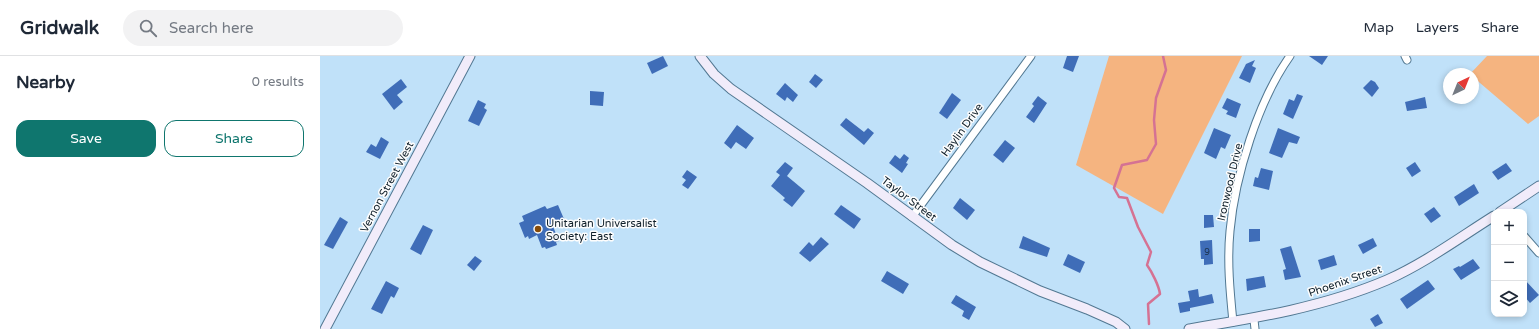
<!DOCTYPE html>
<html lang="en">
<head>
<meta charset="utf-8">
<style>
	:root { --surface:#fff; --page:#f2f2f3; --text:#1f2937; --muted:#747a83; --line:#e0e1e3; --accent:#0f766e }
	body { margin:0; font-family:"Varela Round",sans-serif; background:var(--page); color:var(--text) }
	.controls { position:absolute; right:12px; bottom:12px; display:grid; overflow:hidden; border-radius:8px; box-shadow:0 2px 6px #0003 }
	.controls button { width:36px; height:36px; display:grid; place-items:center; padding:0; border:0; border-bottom:1px solid var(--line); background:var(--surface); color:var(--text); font:20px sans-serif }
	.compass { position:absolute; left:1123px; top:12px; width:36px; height:36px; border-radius:50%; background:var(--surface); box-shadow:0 2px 6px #0003; rotate:43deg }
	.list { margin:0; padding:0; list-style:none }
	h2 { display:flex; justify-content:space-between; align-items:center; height:52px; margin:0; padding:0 16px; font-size:17px }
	h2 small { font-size:13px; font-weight:400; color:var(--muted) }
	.actions { display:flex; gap:8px; padding:12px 16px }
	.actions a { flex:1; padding:9px 0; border:1px solid var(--accent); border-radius:12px; text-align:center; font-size:14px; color:var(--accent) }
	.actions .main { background:var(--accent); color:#fff }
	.icon { flex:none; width:22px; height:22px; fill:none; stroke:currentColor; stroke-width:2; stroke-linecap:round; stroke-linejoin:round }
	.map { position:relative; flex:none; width:1219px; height:273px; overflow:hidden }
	header { display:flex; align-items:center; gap:24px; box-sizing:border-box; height:56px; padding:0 20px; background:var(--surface); border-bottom:1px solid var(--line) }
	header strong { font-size:19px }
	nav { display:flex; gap:22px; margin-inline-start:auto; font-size:14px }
	.search { width:280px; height:36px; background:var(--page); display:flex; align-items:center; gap:10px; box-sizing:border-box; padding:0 14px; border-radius:22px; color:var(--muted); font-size:15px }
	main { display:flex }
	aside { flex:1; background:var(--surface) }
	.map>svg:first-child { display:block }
</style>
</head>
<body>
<header>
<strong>Gridwalk</strong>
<div class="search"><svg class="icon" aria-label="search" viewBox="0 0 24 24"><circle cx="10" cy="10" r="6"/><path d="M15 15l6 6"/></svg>Search here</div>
<nav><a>Map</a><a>Layers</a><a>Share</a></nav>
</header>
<main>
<aside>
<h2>Nearby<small>0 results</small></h2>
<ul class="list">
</ul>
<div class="actions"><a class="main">Save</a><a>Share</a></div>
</aside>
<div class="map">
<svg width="1219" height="273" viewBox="0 0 1219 273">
	<rect width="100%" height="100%" fill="#c0e1f9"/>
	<g fill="#f5b480">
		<polygon points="789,0 922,0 843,158 756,109"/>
		<polygon points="1167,0 1219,0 1219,60 1208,68 1153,21 1153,18 1150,18"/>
	</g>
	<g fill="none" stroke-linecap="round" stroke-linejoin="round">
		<path stroke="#d57293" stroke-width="2.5" d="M829,268L828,248L840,238C839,230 832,216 827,209L831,196L818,171L807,142L799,141L794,132L802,109L827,104L836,88L834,64L836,42L846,14L843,0"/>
	</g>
	<g fill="#3f6db8">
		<polygon points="343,0 348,10 332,18 327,7"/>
		<polygon points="747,0 759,0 753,16 743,12"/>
		<polygon points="989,0 1008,0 1002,9"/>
		<polygon points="935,4 932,10 936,12 930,27 919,22 926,8"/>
		<polygon points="495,18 503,24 496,32 489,26"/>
		<polygon points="81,23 87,31 77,39 83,46 74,54 62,38"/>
		<polygon points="1051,24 1055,26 1059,32 1052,41 1043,32"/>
		<polygon points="465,27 478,39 473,46 467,41 465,45 456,38"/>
		<polygon points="270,35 284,36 283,50 270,49"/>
		<polygon points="632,37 641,44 627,63 619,57"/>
		<polygon points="977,38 983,40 973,63 963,58 969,43 974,45"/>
		<polygon points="718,40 727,47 714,67 706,61 714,50 712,48"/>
		<polygon points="1105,41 1107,52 1087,55 1085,46"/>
		<polygon points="907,42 921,48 916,62 906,58 908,55 902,52"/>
		<polygon points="158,44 166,48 164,52 167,54 159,70 148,65"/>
		<polygon points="526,62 544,76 548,72 554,77 544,89 520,69"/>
		<polygon points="417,69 434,82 426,93 416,86 411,93 404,87"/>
		<polygon points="894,72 911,79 905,93 901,91 896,103 884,97"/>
		<polygon points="958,72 980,81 977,88 969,86 962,102 949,97"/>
		<polygon points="61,81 69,86 60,103 46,96 51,88 56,91"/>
		<polygon points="685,84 695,92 683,107 673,99"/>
		<polygon points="584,98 589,102 586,107 588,108 582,117 569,107 575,99 580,103"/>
		<polygon points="465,106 473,112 467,120 485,135 472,151 463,144 465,142 451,130 460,119 456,116"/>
		<polygon points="1095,106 1101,115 1092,121 1086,112"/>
		<polygon points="1186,107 1192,115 1178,124 1172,116"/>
		<polygon points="941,112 953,115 949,134 933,130 935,121 938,122"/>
		<polygon points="367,114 377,121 368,133 362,129 366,124 362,121"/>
		<polygon points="1154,128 1159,137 1139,150 1134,141"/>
		<polygon points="640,142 655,154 647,164 633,152"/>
		<polygon points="238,149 244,163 232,168 239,185 236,186 237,189 226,193 225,191 222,192 217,179 209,183 208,180 205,182 199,167 204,165 202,160 225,150 227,153"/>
		<polygon points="521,149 541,163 534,173 514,158"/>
		<polygon points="1114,151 1121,160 1111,167 1104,158"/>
		<polygon points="884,159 893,159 894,171 884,172"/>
		<polygon points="20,161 28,166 13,193 4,189"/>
		<polygon points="103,169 113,174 101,199 90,193"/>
		<polygon points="929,173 940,173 940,185 929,186"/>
		<polygon points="703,180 730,192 727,201 699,192"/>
		<polygon points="501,181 509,188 490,206 479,197 489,186 493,190"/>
		<polygon points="1053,182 1057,190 1043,198 1038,189"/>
		<polygon points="892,184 893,208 884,209 884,203 881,203 880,185"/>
		<polygon points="971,190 981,221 965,224 963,214 966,213 960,193"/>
		<polygon points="748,198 765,206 760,217 743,209"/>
		<polygon points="1014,199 1017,209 1001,214 998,204"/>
		<polygon points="155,200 162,205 154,215 147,209"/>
		<polygon points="1153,203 1160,212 1141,224 1133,213 1139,210 1140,211"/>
		<polygon points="567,215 589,228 583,238 561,225"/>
		<polygon points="944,220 946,231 927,235 926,223"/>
		<polygon points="1204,223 1219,239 1210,247 1204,240"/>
		<polygon points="1108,224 1115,233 1087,253 1080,243"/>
		<polygon points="66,225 79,232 74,242 71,240 62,258 51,253"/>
		<polygon points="878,233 879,241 892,238 894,247 870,252 870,255 860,257 858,247 870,245 868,235"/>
		<polygon points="636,239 656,251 649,264 642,260 644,255 631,247"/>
		<polygon points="1058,258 1063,267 1055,271 1050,263"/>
	</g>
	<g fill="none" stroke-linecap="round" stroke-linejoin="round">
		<defs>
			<g id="street">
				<polyline points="1085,0 1087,4"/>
				<polyline points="592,161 711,0"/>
				<polyline points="1204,180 1219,197"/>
				<polyline points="934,264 935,273"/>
				<path d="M913,266C910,236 907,205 910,175C915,120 938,45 970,0"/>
			</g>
			<g id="secondary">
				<polyline points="380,0 394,18 411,33 547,127 632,189 660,206 720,235 767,253 796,266 805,273"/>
				<polyline points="1180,156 1219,130"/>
				<polyline points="5,273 150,0"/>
				<path d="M869,273C936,262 1004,251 1067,224C1105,207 1139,182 1174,160"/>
			</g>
		</defs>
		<use href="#street" stroke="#527892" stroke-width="9"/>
		<use href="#secondary" stroke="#527892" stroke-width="11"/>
		<use href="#street" stroke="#fff" stroke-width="7"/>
		<use href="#secondary" stroke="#f1ecfa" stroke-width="9"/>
	</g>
	<circle fill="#874b08" stroke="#fdfdfd" stroke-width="1.5" cx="218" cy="173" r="4"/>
	<g text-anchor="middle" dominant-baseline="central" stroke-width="3" stroke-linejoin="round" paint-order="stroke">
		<g font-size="9" fill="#1c334e">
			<text x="887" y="196">9</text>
		</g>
		<g font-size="11" fill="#10202b" stroke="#fdfdfd">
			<text transform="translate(642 74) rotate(-54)">Haylin Drive</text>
			<text transform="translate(910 126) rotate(-77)">Ironwood Drive</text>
			<text transform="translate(67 131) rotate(-62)">Vernon Street West</text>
			<text transform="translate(589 143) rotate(37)">Taylor Street</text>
			<text transform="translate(1025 225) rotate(-19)">Phoenix Street</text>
		</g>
		<g font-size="11" fill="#10202b" stroke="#fdfdfd" text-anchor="start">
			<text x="226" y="167">Unitarian Universalist<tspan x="226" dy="13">Society: East</tspan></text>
		</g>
	</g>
</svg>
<div class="controls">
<button>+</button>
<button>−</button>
<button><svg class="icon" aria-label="layers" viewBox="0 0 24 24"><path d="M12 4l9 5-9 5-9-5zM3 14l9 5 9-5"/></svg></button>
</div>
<svg class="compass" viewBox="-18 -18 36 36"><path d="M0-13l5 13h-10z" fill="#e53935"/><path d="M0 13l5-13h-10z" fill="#747a83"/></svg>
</div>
</main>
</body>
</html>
